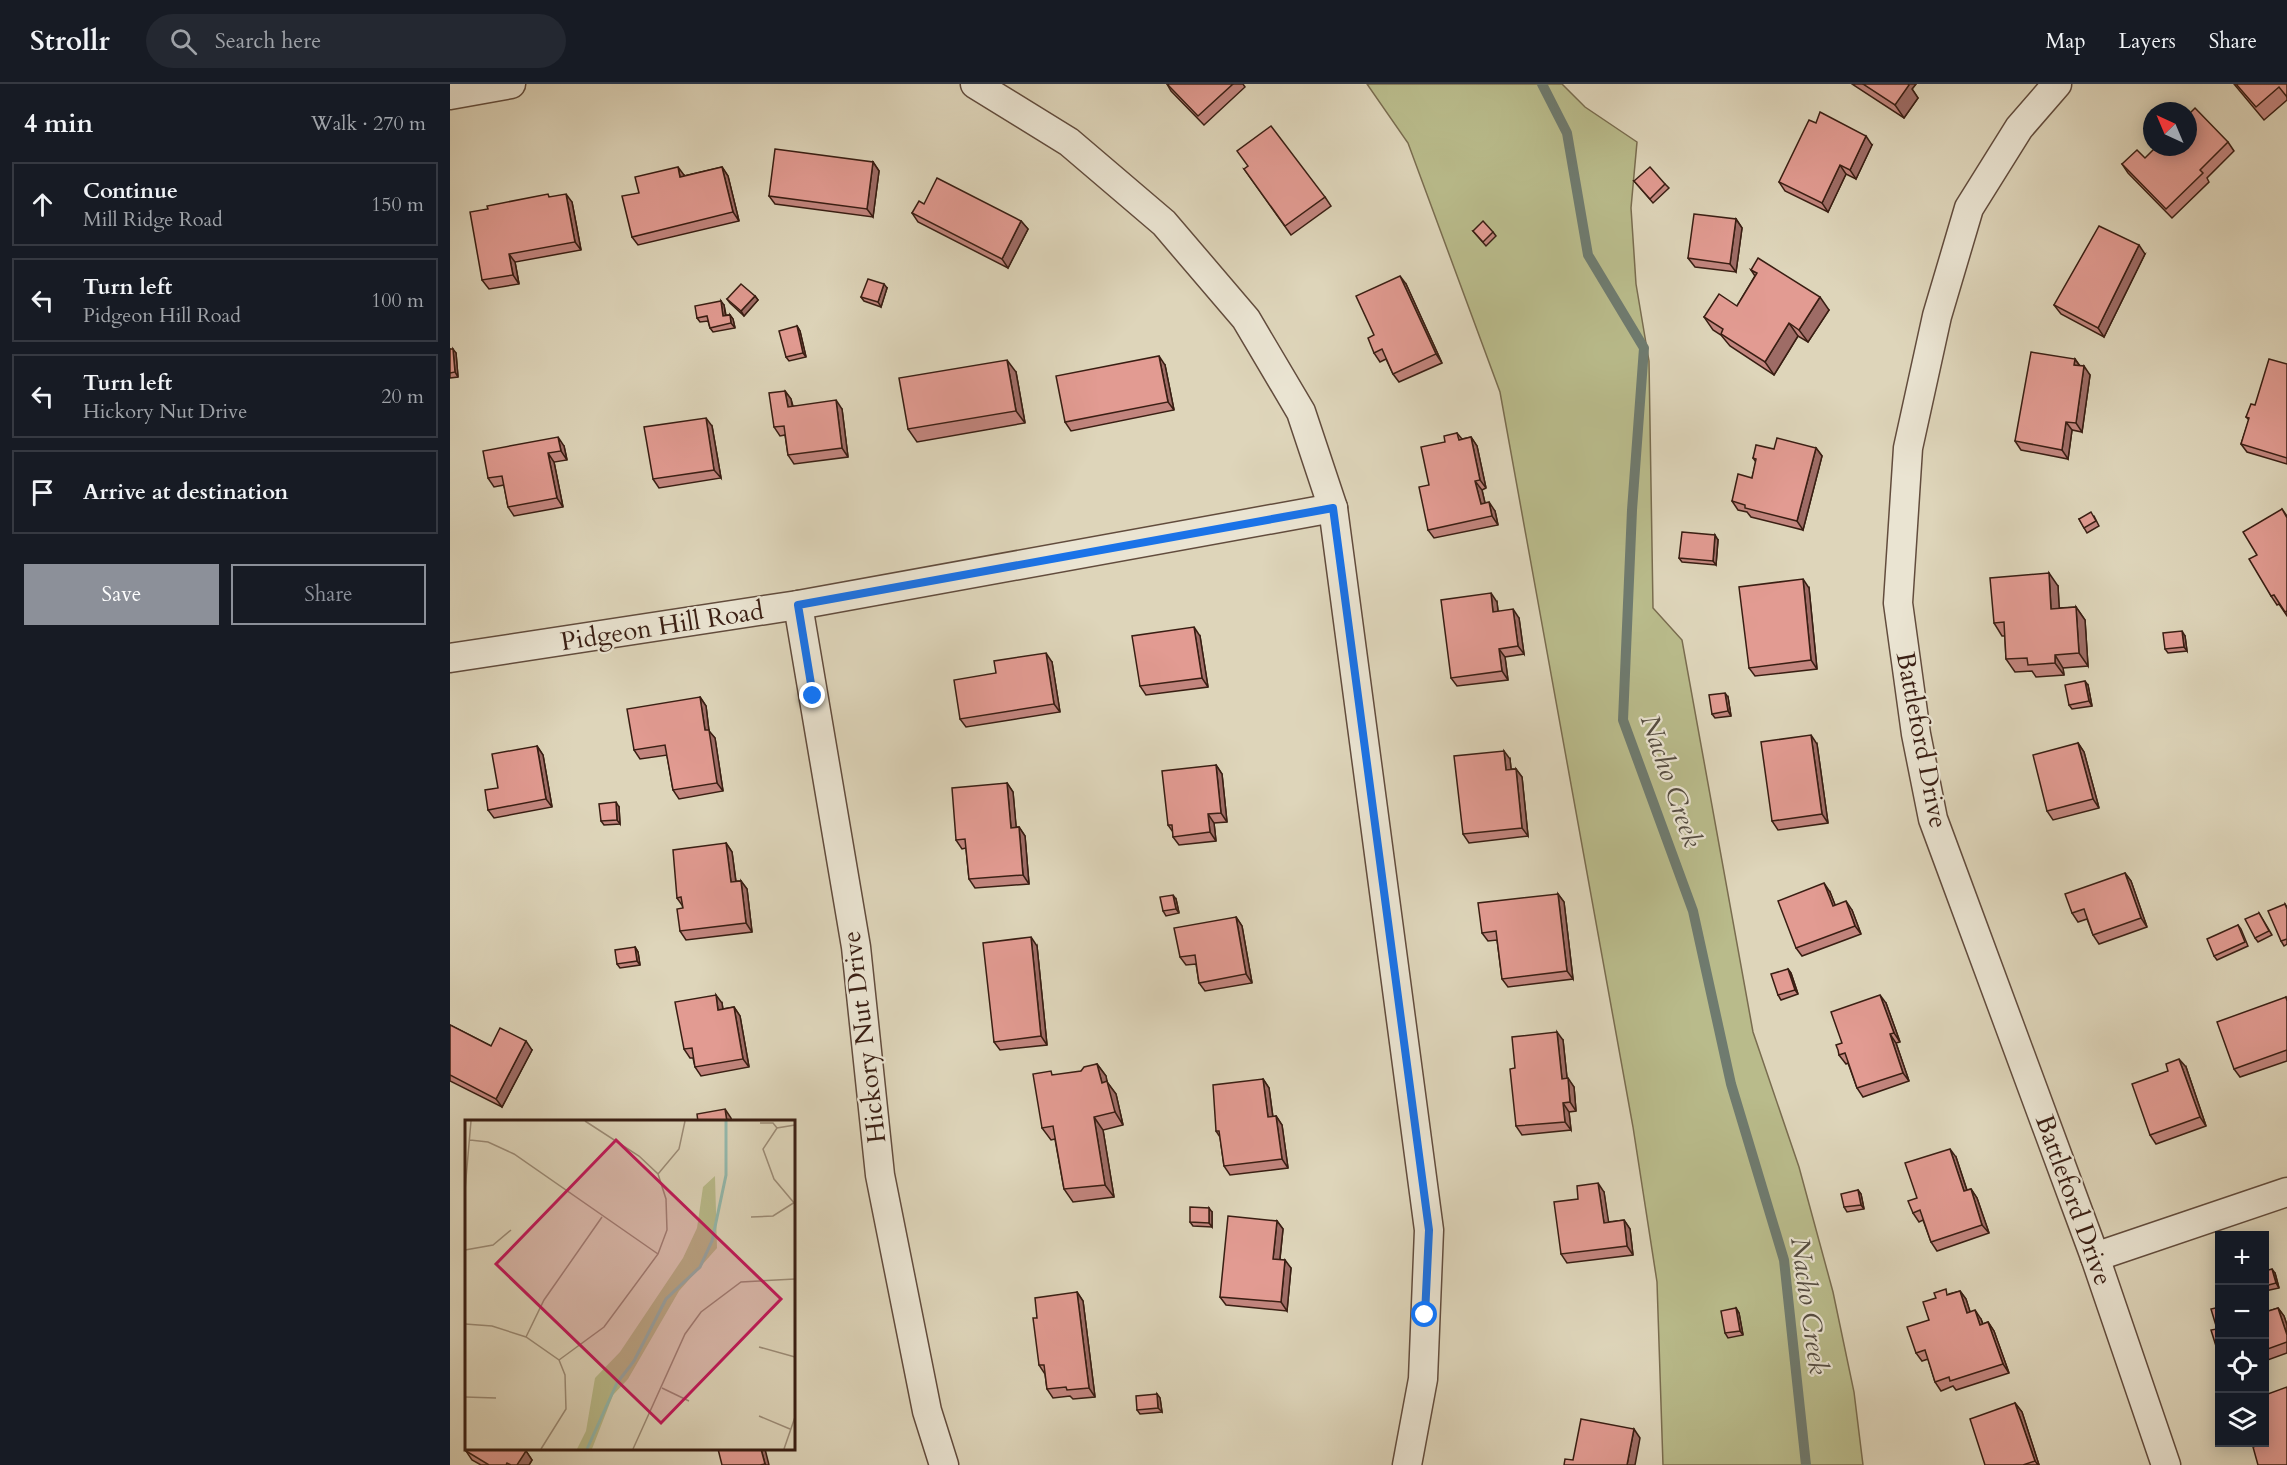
<!DOCTYPE html>
<html lang="en">
<head>
<meta charset="utf-8">
<style>
	:root { --surface:#171b24; --page:#242831; --text:#f1f3f6; --muted:#9ea1a6; --line:#363941; --accent:#8c9099 }
	body { margin:0; font-family:Cardo,serif; background:var(--page); color:var(--text) }
	.controls { position:absolute; right:18px; bottom:18px; display:grid; overflow:hidden; border-radius:0px; box-shadow:0 3px 15px #0003 }
	.controls button { width:54px; height:54px; display:grid; place-items:center; padding:0; border:0; border-bottom:2px solid var(--line); background:var(--surface); color:var(--text); font:30px sans-serif }
	.compass { position:absolute; left:1693px; top:18px; width:54px; height:54px; border-radius:50%; background:var(--surface); box-shadow:0 3px 15px #0003; rotate:316deg }
	.stop { position:absolute; width:18px; height:18px; margin:-14px; border:4px solid #1a73e8; border-radius:50%; background:#fff }
	.stop.end { background:#1a73e8; border-color:#fff; box-shadow:0 2px 6px #0008 }
	.list { margin:0; padding:0; list-style:none }
	h2 { display:flex; justify-content:space-between; align-items:center; height:78px; margin:0; padding:0 24px; font-size:26px }
	h2 small { font-size:20px; font-weight:400; color:var(--muted) }
	.list li { display:grid; grid-template-columns:39px 1fr auto; gap:18px; align-items:center; box-sizing:border-box; height:84px; margin:0 12px 12px; padding:0 12px; border:2px solid var(--line); border-radius:0px }
	.list b { display:block; font-size:22px; white-space:nowrap }
	.list p { margin:0; font-size:20px; white-space:nowrap; color:var(--muted) }
	.list em { font-size:20px; font-style:normal; color:var(--muted) }
	.actions { display:flex; gap:12px; padding:18px 24px }
	.actions a { flex:1; padding:14px 0; border:2px solid var(--accent); border-radius:0px; text-align:center; font-size:21px; color:var(--accent) }
	.actions .main { background:var(--accent); color:#fff }
	.icon { flex:none; width:33px; height:33px; fill:none; stroke:currentColor; stroke-width:2; stroke-linecap:round; stroke-linejoin:round }
	.map { position:relative; flex:none; width:1837px; height:1381px; overflow:hidden }
	header { display:flex; align-items:center; gap:36px; box-sizing:border-box; height:84px; padding:0 30px; background:var(--surface); border-bottom:2px solid var(--line) }
	header strong { font-size:28px }
	nav { display:flex; gap:33px; margin-inline-start:auto; font-size:21px }
	.search { width:420px; height:54px; background:var(--page); display:flex; align-items:center; gap:15px; box-sizing:border-box; padding:0 21px; border-radius:33px; color:var(--muted); font-size:22px }
	main { display:flex }
	aside { flex:1; background:var(--surface) }
	.map>svg:first-child { display:block }
</style>
</head>
<body>
<header>
<strong>Strollr</strong>
<div class="search"><svg class="icon" aria-label="search" viewBox="0 0 24 24"><circle cx="10" cy="10" r="6"/><path d="M15 15l6 6"/></svg>Search here</div>
<nav><a>Map</a><a>Layers</a><a>Share</a></nav>
</header>
<main>
<aside>
<h2>4 min<small>Walk · 270 m</small></h2>
<ul class="list">
<li><svg class="icon" aria-label="ahead" viewBox="0 0 24 24"><path d="M12 20V5M6 11l6-6 6 6"/></svg><div><b>Continue</b><p>Mill Ridge Road</p></div><em>150 m</em></li>
<li><svg class="icon" aria-label="left" viewBox="0 0 24 24"><path d="M17 20v-9H6M10 6l-5 5 5 5"/></svg><div><b>Turn left</b><p>Pidgeon Hill Road</p></div><em>100 m</em></li>
<li><svg class="icon" aria-label="left" viewBox="0 0 24 24"><path d="M17 20v-9H6M10 6l-5 5 5 5"/></svg><div><b>Turn left</b><p>Hickory Nut Drive</p></div><em>20 m</em></li>
<li><svg class="icon" aria-label="arrive" viewBox="0 0 24 24"><path d="M6 21V4h12l-3 4 3 4H6"/></svg><div><b>Arrive at destination</b></div></li>
</ul>
<div class="actions"><a class="main">Save</a><a>Share</a></div>
</aside>
<div class="map">
<svg width="1837" height="1381" viewBox="0 0 1837 1381">
	<rect width="100%" height="100%" fill="#ded5ba"/>
	<filter id="stains"><feTurbulence type="fractalNoise" baseFrequency=".00333" numOctaves="4"/><feColorMatrix values="0 0 0 0 .2 0 0 0 0 .09 0 0 0 0 .02 0 0 0 .5 -.17"/></filter>
	<radialGradient id="worn" r=".72"><stop offset=".6" stop-color="#630" stop-opacity="0"/><stop offset="1" stop-color="#630" stop-opacity=".3"/></radialGradient>
	<polygon fill="#b9bb8b" stroke="#796c4f" stroke-width="1.5" points="917,0 1112,0 1135,23 1187,58 1181,124 1186,200 1199,277 1203,524 1232,556 1303,948 1349,1083 1383,1208 1404,1308 1413,1381 1213,1381 1207,1198 1183,1043 1050,308 958,59"/>
	<g fill="none" stroke-linecap="round" stroke-linejoin="round">
		<polyline stroke="#6f7b6f" stroke-width="10" points="1092,0 1117,49 1138,171 1194,264 1182,426 1173,636 1243,827 1281,1000 1334,1176 1356,1381"/>
		<defs>
			<g id="street">
				<polyline points="525,0 619,58 714,139 796,235 851,328 883,424 979,1146 973,1295 957,1381"/>
				<polyline points="1607,0 1569,44 1519,124 1487,232 1458,364 1448,519 1466,650 1483,735 1645,1173 1716,1381"/>
				<polyline points="0,11 61,0"/>
				<polyline points="348,521 406,863 430,1091 477,1327 494,1381"/>
				<polyline points="0,574 348,521 883,424"/>
				<polyline points="1645,1173 1837,1108"/>
			</g>
		</defs>
		<use href="#street" stroke="#624c3d" stroke-width="31"/>
		<use href="#street" stroke="#eae4d2" stroke-width="28"/>
	</g>
	<g fill="#c2857e" stroke="#391e13" stroke-width="1.5">
		<polygon points="717,0 793,0 795,3 754,41 721,7"/>
		<polygon points="1402,0 1466,0 1462,5 1468,14 1454,34"/>
		<polygon points="1784,0 1837,0 1837,16 1814,36"/>
		<polygon points="1778,58 1784,67 1757,94 1759,98 1722,134 1678,89 1672,80 1695,74"/>
		<polygon points="1422,61 1406,95 1396,90 1378,128 1335,107 1329,98"/>
		<polygon points="423,78 429,87 423,133 325,120 319,112"/>
		<polygon points="272,83 278,92 289,137 188,161 182,153 189,109 234,91 234,92"/>
		<polygon points="794,85 875,113 881,122 841,151"/>
		<polygon points="1184,97 1215,100 1219,104 1203,119"/>
		<polygon points="100,113 122,118 131,166 65,178 69,200 39,205 32,196"/>
		<polygon points="474,120 571,137 578,145 558,184 468,138 462,129"/>
		<polygon points="1286,135 1292,144 1286,188 1245,183 1238,174"/>
		<polygon points="1023,147 1043,148 1046,152 1036,162"/>
		<polygon points="1695,170 1654,253 1611,230 1604,221"/>
		<polygon points="1301,186 1379,226 1358,258 1348,252 1324,291 1280,262 1271,251 1263,246 1254,233 1287,222 1305,192"/>
		<polygon points="956,200 992,279 949,298 943,290 936,275 930,278 924,269 924,251"/>
		<polygon points="437,204 431,223 414,217 411,213"/>
		<polygon points="305,212 308,216 294,232 280,219 277,215"/>
		<polygon points="274,221 276,231 280,231 283,235 285,244 263,248 260,244 258,237 250,238 247,234"/>
		<polygon points="347,242 350,247 356,273 339,277 336,273"/>
		<polygon points="0,265 6,269 8,293 0,294"/>
		<polygon points="1625,275 1630,282 1640,291 1632,348 1622,346 1618,375 1571,366 1565,357"/>
		<polygon points="1837,280 1837,380 1797,368 1791,360 1799,336 1796,333"/>
		<polygon points="715,281 724,326 621,347 615,338"/>
		<polygon points="566,288 575,339 467,358 458,345"/>
		<polygon points="335,307 341,315 343,322 392,325 398,373 344,380 338,371 335,351 330,352 324,343"/>
		<polygon points="262,342 271,394 209,404 203,395"/>
		<polygon points="1007,349 1012,355 1021,353 1027,362 1036,404 1032,406 1035,419 1045,427 1048,441 984,454 978,446 979,401 995,358"/>
		<polygon points="114,362 117,376 104,378 113,423 64,432 58,423 54,401 44,403 38,394"/>
		<polygon points="1366,364 1372,372 1353,446 1301,433 1297,428 1288,426 1282,417 1302,394 1306,378 1303,374 1324,365"/>
		<polygon points="1832,425 1837,432 1837,532 1829,520 1827,521 1821,512 1807,471"/>
		<polygon points="1644,432 1649,442 1637,449 1629,435"/>
		<polygon points="1268,456 1266,481 1232,478 1229,474"/>
		<polygon points="1608,502 1609,524 1626,523 1635,536 1638,582 1613,584 1614,591 1586,593 1582,587 1565,588 1556,575 1555,552 1552,552 1544,539"/>
		<polygon points="1359,504 1367,585 1305,592 1299,584"/>
		<polygon points="1047,518 1048,527 1069,534 1074,570 1055,573 1058,596 1007,602 1001,594"/>
		<polygon points="750,552 758,603 696,611 690,602"/>
		<polygon points="1735,552 1737,567 1718,569 1715,565"/>
		<polygon points="602,578 610,628 516,643 510,635 546,589"/>
		<polygon points="1638,601 1642,622 1622,625 1619,621"/>
		<polygon points="250,613 256,622 259,647 265,654 273,707 229,715 223,706 217,671 190,675 184,666"/>
		<polygon points="1278,613 1281,632 1265,634 1262,630"/>
		<polygon points="1628,659 1634,668 1649,724 1603,736 1597,727"/>
		<polygon points="1367,660 1378,739 1328,746 1322,737"/>
		<polygon points="87,662 93,671 102,723 44,734 38,726 48,704"/>
		<polygon points="1060,675 1061,685 1066,685 1072,693 1078,752 1019,759 1013,750"/>
		<polygon points="766,681 772,690 777,738 764,739 766,757 729,761 723,753 723,748 718,741"/>
		<polygon points="557,699 563,708 566,743 569,743 575,752 579,800 525,804 519,795 516,764 512,765 506,756"/>
		<polygon points="169,723 170,740 154,741 151,737"/>
		<polygon points="276,759 282,768 286,797 291,797 297,805 302,848 236,856 230,847 233,824 232,821 227,814"/>
		<polygon points="1675,789 1681,797 1697,843 1649,860 1643,851 1637,835 1628,838 1622,829"/>
		<polygon points="1380,808 1385,821 1402,826 1411,850 1352,872 1346,864"/>
		<polygon points="1108,810 1114,818 1123,895 1058,903 1052,895 1047,856 1038,857 1032,849"/>
		<polygon points="726,815 729,829 716,832 713,827"/>
		<polygon points="1835,820 1837,823 1837,860 1834,862 1831,857"/>
		<polygon points="1809,829 1822,851 1808,858 1805,854"/>
		<polygon points="786,833 792,842 802,899 755,907 749,899 746,880 736,881 730,873"/>
		<polygon points="1788,841 1791,845 1798,862 1767,876 1764,872"/>
		<polygon points="587,862 597,961 550,966 544,958"/>
		<polygon points="185,863 188,868 190,881 170,884 167,880"/>
		<polygon points="1338,885 1341,889 1348,910 1331,916 1328,911"/>
		<polygon points="1836,913 1837,915 1837,977 1790,993 1784,985"/>
		<polygon points="272,919 273,925 284,923 290,932 299,983 251,992 245,983 243,974 240,974 234,965"/>
		<polygon points="1436,919 1450,958 1446,959 1459,997 1413,1013 1407,1004 1398,979 1396,980 1389,971 1392,959"/>
		<polygon points="0,941 41,962 82,966 52,1023 0,997"/>
		<polygon points="1113,956 1117,994 1124,1003 1126,1027 1119,1028 1121,1046 1072,1051 1066,1042 1065,984"/>
		<polygon points="647,980 656,992 657,998 666,1010 673,1041 653,1046 664,1113 623,1118 614,1105 605,1055 601,1056 592,1044 631,987"/>
		<polygon points="1736,983 1756,1042 1706,1060 1700,1051"/>
		<polygon points="813,995 819,1004 823,1033 826,1032 832,1041 838,1084 780,1091 774,1082 770,1053 766,1047"/>
		<polygon points="1506,1073 1517,1106 1521,1105 1527,1114 1539,1149 1487,1167 1481,1158 1473,1136 1469,1138 1463,1129 1467,1114"/>
		<polygon points="1408,1106 1411,1110 1414,1125 1397,1128 1394,1123"/>
		<polygon points="1154,1108 1158,1138 1174,1136 1180,1145 1183,1171 1117,1179 1111,1170 1128,1115"/>
		<polygon points="762,1128 762,1143 743,1142 740,1138"/>
		<polygon points="827,1137 833,1145 830,1175 841,1184 837,1227 776,1221 770,1213"/>
		<polygon points="1815,1187 1825,1189 1829,1204 1815,1207"/>
		<polygon points="1510,1207 1516,1215 1520,1228 1531,1235 1533,1240 1538,1238 1544,1247 1559,1289 1506,1306 1503,1302 1491,1307 1485,1298 1478,1275 1472,1277 1466,1269 1479,1236 1499,1210"/>
		<polygon points="627,1208 633,1217 645,1313 623,1315 620,1312 603,1314 597,1305 595,1290 589,1281 587,1234"/>
		<polygon points="1286,1224 1289,1229 1293,1251 1278,1254 1275,1249"/>
		<polygon points="1828,1224 1834,1232 1837,1241 1837,1269 1815,1277 1815,1228"/>
		<polygon points="707,1310 710,1314 712,1328 690,1330 687,1326"/>
		<polygon points="1565,1319 1572,1328 1589,1381 1535,1381"/>
		<polygon points="16,1367 76,1367 82,1376 79,1381 31,1381 22,1376"/>
	</g>
	<g fill="#9e6c66" stroke="#391e13" stroke-width="1.5">
		<polygon points="1454,0 1466,0 1462,5 1468,14 1454,34 1445,21"/>
		<polygon points="1416,52 1422,61 1406,95 1400,86"/>
		<polygon points="423,78 429,87 423,133 417,125"/>
		<polygon points="1390,81 1396,90 1378,128 1372,119"/>
		<polygon points="228,83 234,91 236,102 230,93"/>
		<polygon points="272,83 278,92 289,137 283,128"/>
		<polygon points="116,110 122,118 131,166 125,158"/>
		<polygon points="1286,135 1292,144 1286,188 1280,180"/>
		<polygon points="571,137 578,145 558,184 552,175"/>
		<polygon points="1689,161 1695,170 1654,253 1648,244"/>
		<polygon points="59,170 65,178 69,200 63,191"/>
		<polygon points="950,192 956,200 992,279 986,270"/>
		<polygon points="434,200 437,204 431,223 428,218"/>
		<polygon points="305,212 308,216 294,232 291,227"/>
		<polygon points="1370,213 1379,226 1358,258 1349,246"/>
		<polygon points="271,217 274,221 276,236 273,232"/>
		<polygon points="280,231 283,235 285,244 281,239"/>
		<polygon points="1339,239 1348,252 1324,291 1315,278"/>
		<polygon points="347,242 350,247 356,273 353,269"/>
		<polygon points="3,265 6,269 8,293 5,288"/>
		<polygon points="709,272 715,281 724,326 718,318"/>
		<polygon points="1625,275 1631,284 1624,281"/>
		<polygon points="557,276 566,288 575,339 566,327"/>
		<polygon points="1634,282 1640,291 1632,348 1626,339"/>
		<polygon points="335,307 341,315 344,332 338,323"/>
		<polygon points="386,316 392,325 398,373 392,364"/>
		<polygon points="256,334 262,342 271,394 264,386"/>
		<polygon points="1616,338 1622,346 1618,375 1612,366"/>
		<polygon points="108,353 114,362 117,376 111,367"/>
		<polygon points="1021,353 1027,362 1036,404 1030,396"/>
		<polygon points="1366,364 1372,372 1353,446 1347,437"/>
		<polygon points="98,369 104,378 113,423 107,414"/>
		<polygon points="1025,397 1032,406 1037,428 1031,420"/>
		<polygon points="1039,418 1045,427 1048,441 1042,432"/>
		<polygon points="1265,451 1268,456 1266,481 1263,477"/>
		<polygon points="1599,489 1608,502 1610,537 1601,525"/>
		<polygon points="1353,495 1359,504 1367,585 1361,576"/>
		<polygon points="1041,509 1047,518 1049,536 1043,528"/>
		<polygon points="1626,523 1635,536 1638,582 1629,569"/>
		<polygon points="1063,525 1069,534 1074,570 1068,562"/>
		<polygon points="744,543 750,552 758,603 752,594"/>
		<polygon points="1732,547 1735,552 1737,567 1734,563"/>
		<polygon points="1049,565 1055,573 1058,596 1052,587"/>
		<polygon points="596,569 602,578 610,628 604,620"/>
		<polygon points="1605,571 1613,584 1614,591 1605,579"/>
		<polygon points="1635,597 1638,601 1642,622 1639,617"/>
		<polygon points="1275,609 1278,613 1281,632 1278,627"/>
		<polygon points="250,613 256,622 259,647 265,654 273,707 267,699 255,646"/>
		<polygon points="1361,651 1367,660 1378,739 1372,730"/>
		<polygon points="1628,659 1634,668 1649,724 1643,715"/>
		<polygon points="87,662 93,671 102,723 96,715"/>
		<polygon points="1054,667 1060,675 1062,694 1056,686"/>
		<polygon points="766,681 772,690 777,738 771,729"/>
		<polygon points="1066,685 1072,693 1078,752 1072,744"/>
		<polygon points="557,699 563,708 567,752 561,744"/>
		<polygon points="166,718 169,723 170,740 167,736"/>
		<polygon points="758,730 764,739 766,757 760,748"/>
		<polygon points="569,743 575,752 579,800 573,791"/>
		<polygon points="276,759 282,768 287,807 281,798"/>
		<polygon points="1675,789 1681,797 1697,843 1691,834"/>
		<polygon points="291,797 297,805 302,848 296,839"/>
		<polygon points="1374,799 1380,808 1389,831 1383,822"/>
		<polygon points="1108,810 1114,818 1123,895 1117,887"/>
		<polygon points="723,811 726,815 729,829 726,825"/>
		<polygon points="1396,817 1402,826 1411,850 1405,842"/>
		<polygon points="786,833 792,842 802,899 796,890"/>
		<polygon points="581,853 587,862 597,961 591,952"/>
		<polygon points="185,863 188,868 190,881 187,877"/>
		<polygon points="1338,885 1341,889 1348,910 1345,906"/>
		<polygon points="266,911 272,919 274,934 268,926"/>
		<polygon points="1430,911 1436,919 1450,958 1444,949"/>
		<polygon points="284,923 290,932 299,983 293,975"/>
		<polygon points="1107,948 1113,956 1118,1003 1112,995"/>
		<polygon points="1440,950 1446,959 1459,997 1453,989"/>
		<polygon points="76,957 82,966 52,1023 46,1015"/>
		<polygon points="1729,975 1736,983 1756,1042 1750,1033"/>
		<polygon points="647,980 656,992 657,998 666,1010 673,1041 665,1028 652,999"/>
		<polygon points="1118,994 1124,1003 1126,1027 1120,1018"/>
		<polygon points="813,995 819,1004 824,1042 818,1033"/>
		<polygon points="1113,1019 1119,1028 1121,1046 1115,1038"/>
		<polygon points="275,1025 281,1034 282,1038 277,1038"/>
		<polygon points="826,1032 832,1041 838,1084 832,1075"/>
		<polygon points="644,1033 653,1046 664,1113 655,1101"/>
		<polygon points="1500,1065 1506,1073 1520,1116 1514,1107"/>
		<polygon points="1148,1099 1154,1108 1160,1147 1154,1139"/>
		<polygon points="1521,1105 1527,1114 1539,1149 1532,1141"/>
		<polygon points="1408,1106 1411,1110 1414,1125 1411,1121"/>
		<polygon points="759,1124 762,1128 762,1143 759,1139"/>
		<polygon points="1174,1136 1180,1145 1183,1171 1177,1162"/>
		<polygon points="827,1137 833,1145 829,1183 823,1175"/>
		<polygon points="835,1176 841,1184 837,1227 831,1218"/>
		<polygon points="1822,1185 1825,1189 1829,1204 1826,1199"/>
		<polygon points="1510,1207 1516,1215 1523,1237 1517,1229"/>
		<polygon points="627,1208 633,1217 645,1313 639,1304"/>
		<polygon points="1286,1224 1289,1229 1293,1251 1290,1247"/>
		<polygon points="1828,1224 1834,1232 1837,1241 1837,1251"/>
		<polygon points="1525,1226 1531,1235 1536,1250 1530,1241"/>
		<polygon points="1538,1238 1544,1247 1559,1289 1553,1280"/>
		<polygon points="707,1310 710,1314 712,1328 708,1324"/>
		<polygon points="1565,1319 1572,1328 1589,1381 1588,1381 1585,1377"/>
		<polygon points="1184,1345 1190,1354 1185,1381 1177,1381"/>
		<polygon points="69,1365 77,1365 76,1367 82,1376 79,1381 67,1381"/>
		<polygon points="311,1365 315,1365 319,1381 316,1381 315,1380"/>
	</g>
	<g fill="#e29b92" stroke="#391e13" stroke-width="1.5">
		<polygon points="717,0 783,0 748,32"/>
		<polygon points="1413,0 1458,0 1459,1 1445,21"/>
		<polygon points="1786,0 1837,0 1837,13 1829,3 1806,23"/>
		<polygon points="1745,24 1778,58 1750,86 1753,89 1716,125 1672,80 1687,66 1695,74 1706,63 1738,63 1738,31"/>
		<polygon points="1370,28 1416,52 1400,86 1390,81 1372,119 1329,98 1359,36 1366,39"/>
		<polygon points="821,42 875,113 835,142 794,85 798,82 787,67"/>
		<polygon points="325,65 423,78 417,125 319,112"/>
		<polygon points="228,83 230,93 272,83 283,128 182,153 172,112 189,109 185,93"/>
		<polygon points="1200,83 1215,100 1200,115 1184,97"/>
		<polygon points="487,94 571,137 552,175 462,129 469,117 474,120"/>
		<polygon points="98,110 99,113 116,110 125,158 59,170 63,191 32,196 20,128 38,125 37,122"/>
		<polygon points="1244,130 1286,135 1280,180 1238,174"/>
		<polygon points="1033,137 1043,148 1033,158 1023,147"/>
		<polygon points="1649,142 1689,161 1648,244 1604,221"/>
		<polygon points="1308,174 1370,213 1349,246 1339,239 1315,278 1271,250 1273,245 1254,233 1269,210 1287,222 1307,189 1301,186"/>
		<polygon points="950,192 986,270 943,290 932,265 924,269 918,254 924,251 906,212"/>
		<polygon points="418,195 434,200 428,218 411,213"/>
		<polygon points="291,200 305,212 291,227 277,215"/>
		<polygon points="271,217 273,232 280,231 281,239 260,244 257,232 247,234 245,222"/>
		<polygon points="347,242 353,269 336,273 329,247"/>
		<polygon points="0,265 3,265 5,288 0,289"/>
		<polygon points="1581,268 1625,275 1624,281 1634,282 1626,339 1616,338 1612,366 1565,357"/>
		<polygon points="709,272 718,318 615,338 606,292"/>
		<polygon points="1819,275 1837,280 1837,374 1791,360 1799,334 1796,333 1801,320 1805,321"/>
		<polygon points="557,276 566,327 458,345 449,294"/>
		<polygon points="335,307 338,323 386,316 392,364 338,371 334,342 324,343 319,309"/>
		<polygon points="256,334 264,386 203,395 194,343"/>
		<polygon points="1007,349 1009,356 1021,353 1030,396 1025,397 1031,420 1039,418 1042,432 978,446 969,403 979,401 971,363 995,358 994,352"/>
		<polygon points="108,353 111,367 98,369 107,414 58,423 52,392 38,394 33,367"/>
		<polygon points="1327,354 1366,364 1347,437 1295,424 1295,421 1282,417 1288,390 1302,394 1306,375 1303,374 1306,361 1324,365"/>
		<polygon points="1832,425 1837,434 1837,527 1835,528 1824,511 1821,512 1799,475 1807,471 1793,448"/>
		<polygon points="1641,428 1646,437 1634,444 1629,435"/>
		<polygon points="1232,448 1265,451 1263,477 1229,474"/>
		<polygon points="1599,489 1601,525 1626,523 1629,569 1605,571 1605,579 1578,581 1577,574 1556,575 1554,538 1544,539 1540,494"/>
		<polygon points="1353,495 1361,576 1299,584 1289,503"/>
		<polygon points="1041,509 1043,528 1063,525 1068,562 1049,565 1052,587 1001,594 991,516"/>
		<polygon points="744,543 752,594 690,602 682,552"/>
		<polygon points="1732,547 1734,563 1715,565 1713,549"/>
		<polygon points="596,569 604,620 510,635 504,596 546,589 544,577"/>
		<polygon points="1635,597 1639,617 1619,621 1615,601"/>
		<polygon points="1275,609 1278,627 1262,630 1259,611"/>
		<polygon points="250,613 255,646 259,646 267,699 223,706 215,661 184,666 177,625"/>
		<polygon points="1361,651 1372,730 1322,737 1311,658"/>
		<polygon points="1628,659 1643,715 1597,727 1583,671"/>
		<polygon points="87,662 96,715 38,726 35,706 48,704 42,670"/>
		<polygon points="1054,667 1056,686 1066,685 1072,744 1013,750 1004,672"/>
		<polygon points="766,681 771,729 758,730 760,748 723,753 722,741 718,741 712,687"/>
		<polygon points="557,699 561,744 569,743 573,791 519,795 515,755 506,756 502,704"/>
		<polygon points="166,718 167,736 151,737 149,720"/>
		<polygon points="276,759 281,798 291,797 296,839 230,847 227,825 233,824 231,813 227,814 223,766"/>
		<polygon points="1675,789 1691,834 1643,851 1634,825 1622,829 1615,810"/>
		<polygon points="1374,799 1383,822 1396,817 1405,842 1346,864 1328,817"/>
		<polygon points="1108,810 1117,887 1052,895 1046,847 1032,849 1028,819"/>
		<polygon points="723,811 726,825 713,827 710,813"/>
		<polygon points="1835,820 1837,825 1837,855 1831,857 1818,827"/>
		<polygon points="1809,829 1819,847 1805,854 1795,835"/>
		<polygon points="786,833 796,890 749,899 745,871 730,873 724,844"/>
		<polygon points="1788,841 1795,858 1764,872 1757,855"/>
		<polygon points="581,853 591,952 544,958 533,859"/>
		<polygon points="185,863 187,877 167,880 165,866"/>
		<polygon points="1338,885 1345,906 1328,911 1321,890"/>
		<polygon points="266,911 268,926 284,923 293,975 245,983 242,964 234,965 225,918"/>
		<polygon points="1430,911 1444,949 1440,950 1453,989 1407,1004 1395,969 1389,971 1388,966 1386,961 1392,959 1381,928"/>
		<polygon points="1836,913 1837,917 1837,966 1784,985 1767,938"/>
		<polygon points="0,941 41,962 50,944 76,957 46,1015 0,991"/>
		<polygon points="1107,948 1112,995 1118,994 1120,1018 1113,1019 1115,1038 1066,1042 1060,985 1065,984 1062,953"/>
		<polygon points="1729,975 1750,1033 1700,1051 1682,1000 1718,987 1716,980"/>
		<polygon points="647,980 652,999 657,997 665,1028 644,1033 655,1101 614,1105 603,1042 592,1044 583,990 601,987 602,991 631,987 634,983"/>
		<polygon points="813,995 818,1033 826,1032 832,1075 774,1082 769,1047 766,1047 763,1001"/>
		<polygon points="275,1025 277,1038 248,1038 247,1030"/>
		<polygon points="1500,1065 1514,1107 1521,1105 1532,1141 1481,1158 1470,1126 1463,1129 1458,1117 1467,1114 1455,1079"/>
		<polygon points="1148,1099 1154,1139 1174,1136 1177,1162 1111,1170 1104,1118 1128,1115 1127,1102"/>
		<polygon points="1408,1106 1411,1121 1394,1123 1391,1110"/>
		<polygon points="740,1123 759,1124 759,1139 740,1138"/>
		<polygon points="778,1132 827,1137 823,1175 835,1176 831,1218 770,1213"/>
		<polygon points="1822,1185 1826,1199 1815,1202 1815,1187"/>
		<polygon points="1496,1205 1497,1211 1510,1207 1517,1229 1525,1226 1530,1241 1538,1238 1553,1280 1500,1297 1499,1293 1485,1298 1475,1266 1466,1269 1457,1243 1479,1236 1473,1218 1486,1214 1484,1209"/>
		<polygon points="627,1208 639,1304 617,1306 616,1303 597,1305 594,1281 589,1281 583,1234 587,1234 585,1214"/>
		<polygon points="1770,1223 1770,1261 1766,1262 1761,1246 1767,1245 1761,1225"/>
		<polygon points="1286,1224 1290,1247 1275,1249 1271,1227"/>
		<polygon points="1828,1224 1837,1251 1837,1258 1815,1266 1815,1228"/>
		<polygon points="1837,1303 1837,1381 1808,1381 1803,1363 1812,1360 1812,1359 1815,1359 1815,1311"/>
		<polygon points="707,1310 708,1324 687,1326 686,1312"/>
		<polygon points="1565,1319 1585,1377 1573,1381 1535,1381 1520,1335"/>
		<polygon points="1131,1335 1184,1345 1177,1381 1114,1381 1115,1375 1123,1376"/>
		<polygon points="18,1365 71,1365 76,1367 67,1381 61,1381 57,1379 56,1381 39,1381 16,1367"/>
		<polygon points="268,1365 311,1365 315,1380 310,1381 272,1381"/>
	</g>
	<g fill="none" stroke-linecap="round" stroke-linejoin="round">
		<polyline stroke="#1a73e8" stroke-width="8" points="363,612 348,521 883,424 979,1146 975,1231"/>
	</g>
	<g text-anchor="middle" dominant-baseline="central" stroke-width="4.5" stroke-linejoin="round" paint-order="stroke">
		<g font-size="26" fill="#391e13" stroke="#eae4d2">
			<text transform="translate(212 542) rotate(-9)">Pidgeon Hill Road</text>
			<text transform="translate(1472 656) rotate(79)">Battleford Drive</text>
			<text transform="translate(414 953) rotate(-97)">Hickory Nut Drive</text>
			<text transform="translate(1624 1116) rotate(70)">Battleford Drive</text>
		</g>
		<g font-size="27" font-style="italic" fill="#544c41" stroke="#eae4d2">
			<text transform="translate(1221 697) rotate(71)">Nacho Creek</text>
			<text transform="translate(1359 1222) rotate(82)">Nacho Creek</text>
		</g>
	</g>
	<g transform="translate(15 1036)">
		<rect width="330" height="330" fill="#ded5ba"/>
		<path d="M250,56L252,128L214,171L163,259L148,275L127,329H112L121,311L130,258L155,232L218,138L232,108L238,67Z" fill="#b9bb8b"/>
		<path fill="none" stroke="#93b9ad" stroke-width="3" d="M122,329L152,263L169,241L201,179L235,147L247,121L261,55V1"/>
		<path fill="none" stroke="#9c8c77" stroke-width="1.5" d="M295,3H308L312,8M330,5L312,8L298,29L309,59L330,84M5,20L23,22L49,34L193,134M193,54L214,29L220,1M0,70L6,1M286,97L308,96L330,82M0,130L28,125L46,110M0,204L27,206L61,217L94,240L100,255L101,289L76,329M61,217L79,180L137,97M294,227L330,237M94,240L139,207L193,134L202,110L201,79L193,54L174,36L120,1M197,268L224,281M0,277L31,278M294,296L325,309M168,329L220,214L236,192L276,162L330,159M319,329L330,297"/>
		<path fill="#c2185b" fill-opacity="0.15" stroke="#c2185b" stroke-width="3" d="M151,20L316,179L196,303L31,144Z"/>
		<rect width="330" height="330" fill="none" stroke="#391e13" stroke-width="3"/>
	</g>
	<rect width="100%" height="100%" filter="url(#stains)"/>
	<rect width="100%" height="100%" fill="url(#worn)"/>
</svg>
<div class="controls">
<button>+</button>
<button>−</button>
<button><svg class="icon" aria-label="locate" viewBox="0 0 24 24"><circle cx="12" cy="12" r="6"/><path d="M12 2v4M12 18v4M2 12h4M18 12h4"/></svg></button>
<button><svg class="icon" aria-label="layers" viewBox="0 0 24 24"><path d="M12 4l9 5-9 5-9-5zM3 14l9 5 9-5"/></svg></button>
</div>
<svg class="compass" viewBox="-18 -18 36 36"><path d="M0-13l5 13h-10z" fill="#e53935"/><path d="M0 13l5-13h-10z" fill="#9ea1a6"/></svg>
<div class="stop" style="left:975px;top:1231px"></div>
<div class="stop end" style="left:363px;top:612px"></div>
</div>
</main>
</body>
</html>
